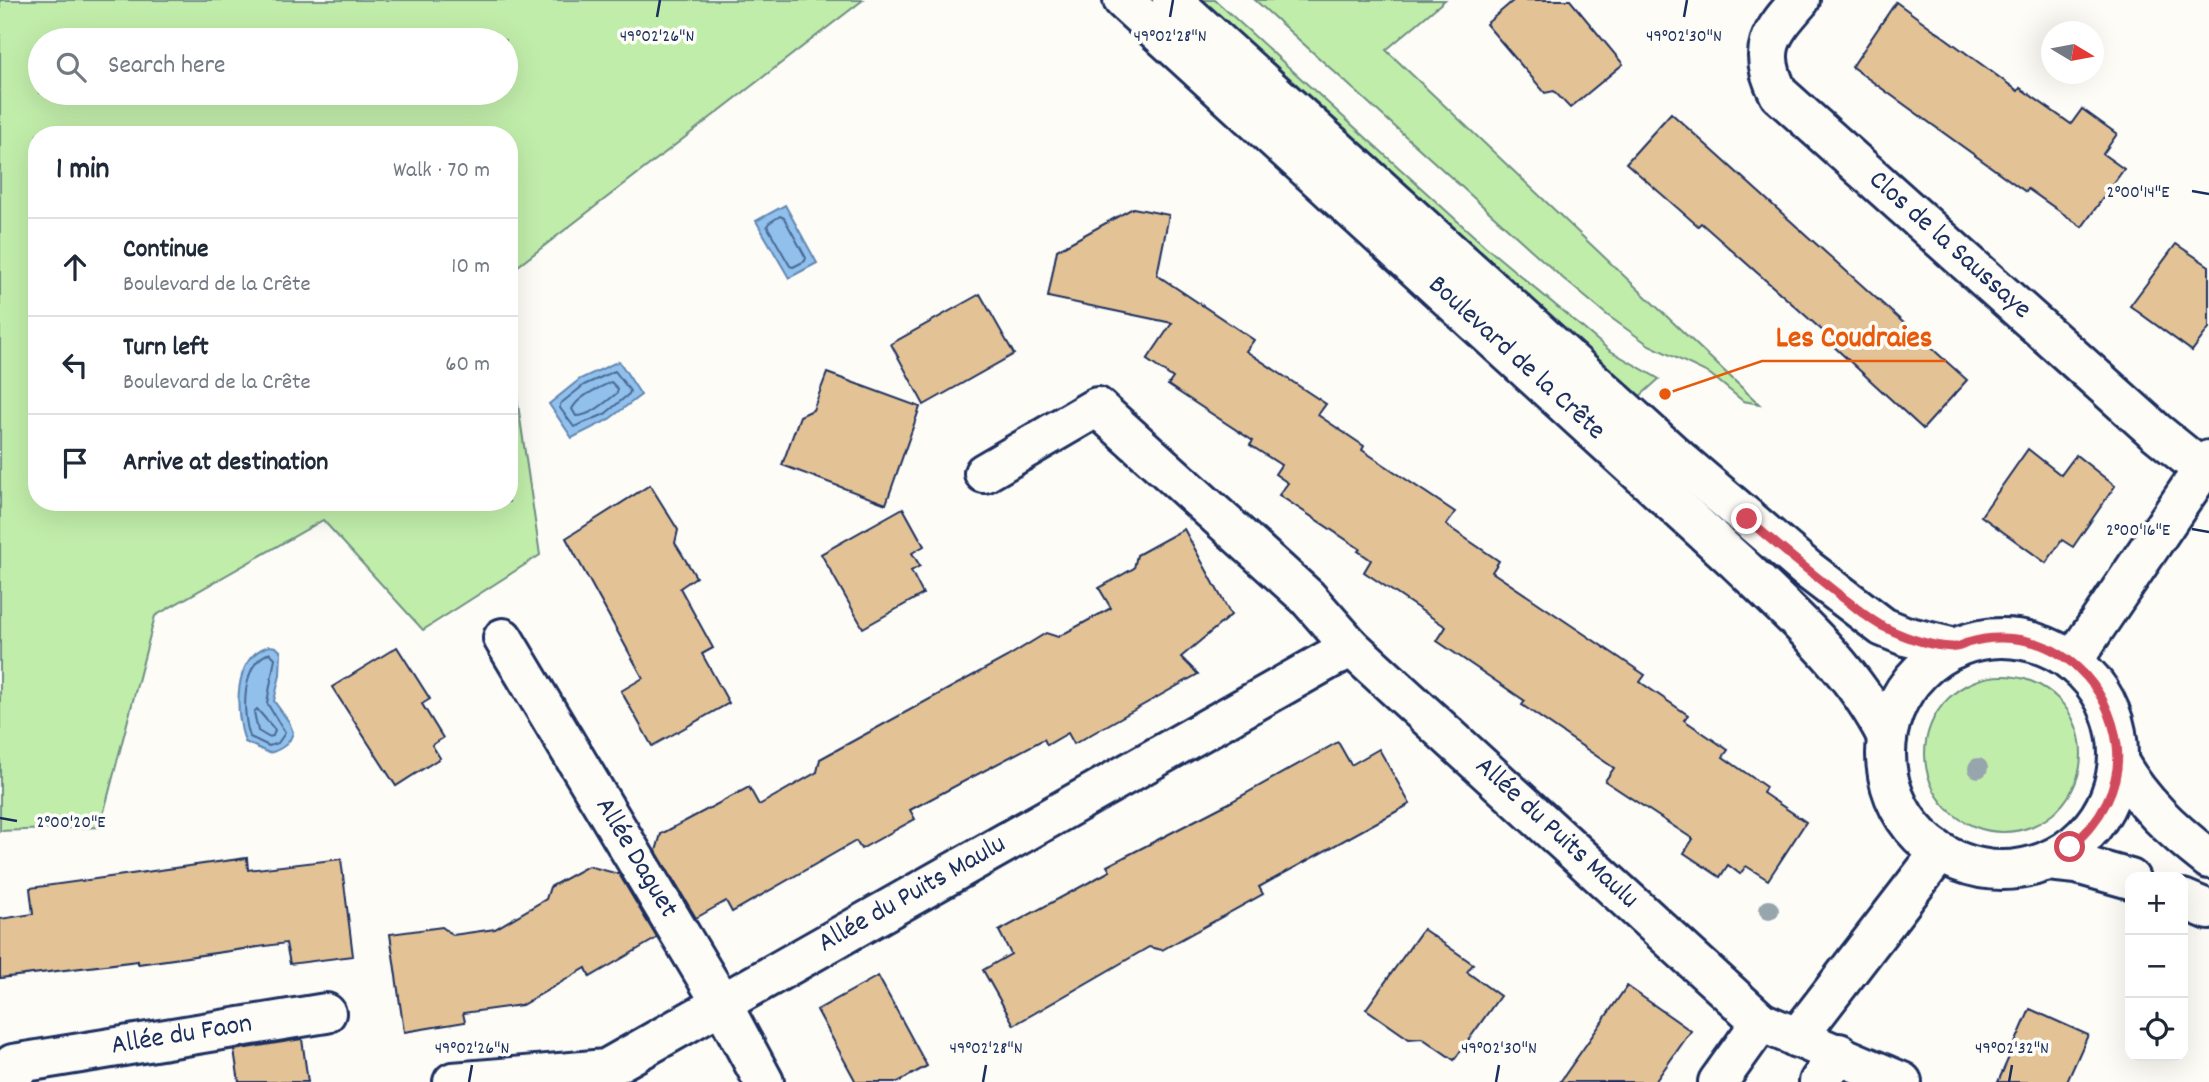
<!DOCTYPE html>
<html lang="en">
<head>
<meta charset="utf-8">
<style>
	:root { --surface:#fff; --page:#f6f6f7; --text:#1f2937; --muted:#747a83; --line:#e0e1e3 }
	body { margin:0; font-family:Dekko,sans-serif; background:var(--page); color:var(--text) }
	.controls { position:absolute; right:21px; bottom:21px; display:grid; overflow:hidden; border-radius:14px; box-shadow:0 7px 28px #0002 }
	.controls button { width:63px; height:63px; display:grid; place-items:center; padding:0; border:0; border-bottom:2px solid var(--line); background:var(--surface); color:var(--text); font:35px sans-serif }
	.compass { position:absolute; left:2041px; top:21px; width:63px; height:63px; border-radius:50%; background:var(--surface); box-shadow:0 7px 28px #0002; rotate:100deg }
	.stop { position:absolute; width:21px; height:21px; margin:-16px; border:5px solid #d1495b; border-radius:50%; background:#fff }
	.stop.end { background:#d1495b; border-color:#fff; box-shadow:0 2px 7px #0008 }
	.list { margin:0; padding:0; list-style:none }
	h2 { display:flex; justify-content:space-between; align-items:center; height:91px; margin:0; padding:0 28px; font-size:30px }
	h2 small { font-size:23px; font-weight:400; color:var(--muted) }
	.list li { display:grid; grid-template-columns:46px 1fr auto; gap:21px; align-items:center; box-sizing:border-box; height:98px; padding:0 28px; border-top:2px solid var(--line) }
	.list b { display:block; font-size:26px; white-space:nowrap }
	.list p { margin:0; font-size:23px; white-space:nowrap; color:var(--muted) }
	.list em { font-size:23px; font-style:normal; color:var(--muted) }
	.icon { flex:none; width:38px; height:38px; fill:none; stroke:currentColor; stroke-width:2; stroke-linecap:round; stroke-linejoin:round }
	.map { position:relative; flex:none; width:2209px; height:1082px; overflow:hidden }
	.search { position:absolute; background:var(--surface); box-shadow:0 7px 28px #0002; left:28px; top:28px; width:490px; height:77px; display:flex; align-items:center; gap:18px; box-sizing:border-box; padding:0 24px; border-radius:38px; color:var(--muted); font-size:26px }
	.panel { position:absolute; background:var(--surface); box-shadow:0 7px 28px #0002; left:28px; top:126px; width:490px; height:385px; border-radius:28px }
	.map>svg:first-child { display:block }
</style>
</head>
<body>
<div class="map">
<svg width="2209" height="1082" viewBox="0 0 2209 1082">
	<rect width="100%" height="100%" fill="#fdfcf7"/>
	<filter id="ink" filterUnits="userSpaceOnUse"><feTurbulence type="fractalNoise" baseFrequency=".0143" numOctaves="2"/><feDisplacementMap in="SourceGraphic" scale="14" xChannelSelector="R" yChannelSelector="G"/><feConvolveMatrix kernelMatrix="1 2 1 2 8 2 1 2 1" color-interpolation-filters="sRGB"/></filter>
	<g filter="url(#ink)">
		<g fill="#c1edaa" stroke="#6e8e84" stroke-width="2" fill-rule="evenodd">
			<path d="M0,0H863L509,273V135H37V502H509V343L540,555L423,630L323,520L155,616L100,827L0,831ZM506,40V93H40V40Z"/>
			<polygon points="1196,0 1215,0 1486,247 1609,350 1659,379 1638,398"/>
			<polygon points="1255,0 1445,0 1386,50 1759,404 1743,401 1710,374 1649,345 1607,315 1559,275"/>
			<circle cx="2003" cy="754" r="78"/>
		</g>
		<g fill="#90c0eb" stroke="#6186b3" stroke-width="2">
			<polygon points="785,205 817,263 789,278 756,221"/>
			<polygon points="619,361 641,395 608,420 572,438 549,404 580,379"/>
			<path d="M269,646L276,647L281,652L280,675L274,701L289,722L293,732C290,745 280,750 269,753L245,742C235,713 232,657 269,646Z"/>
		</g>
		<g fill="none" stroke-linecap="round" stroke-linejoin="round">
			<g stroke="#4a6996" stroke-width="2">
				<polygon points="780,216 784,218 806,258 805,261 793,267 790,266 767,226 769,223"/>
				<polygon points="615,371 630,391 629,394 605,414 574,427 560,408 560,404 584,385"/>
				<path d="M611,382L618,389L617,393C606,402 591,416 576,416L572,409C579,396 597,389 611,382Z"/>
				<path d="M270,653L275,658L267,703L285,733L278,743L269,746L250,737C242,714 241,662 270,653Z"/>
				<polygon points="257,709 275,730 273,736 268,737 258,731 254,712"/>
			</g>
		</g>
		<g fill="#e3c396" stroke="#1b2f5e" stroke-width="2">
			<polygon points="1514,0 1570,0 1623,64 1570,108 1554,91 1545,93 1486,24"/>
			<polygon points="1896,2 2018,91 2020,88 2071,124 2082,109 2117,134 2103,154 2124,169 2082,227 2028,189 2026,192 1852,67"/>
			<polygon points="1671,113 1967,380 1923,429 1830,343 1833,340 1701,223 1698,226 1626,163"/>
			<polygon points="1133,208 1169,215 1157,275 1254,340 1246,351 1326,404 1318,415 1364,446 1362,450 1455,512 1446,525 1499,561 1492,572 1645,675 1640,682 1688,715 1684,720 1728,750 1723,757 1766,787 1763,793 1806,822 1768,880 1746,866 1740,874 1728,865 1720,877 1684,853 1693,839 1605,781 1614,768 1522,705 1525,701 1437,641 1446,627 1364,572 1371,560 1358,551 1360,549 1279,495 1288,483 1275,474 1281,465 1250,445 1253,441 1168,385 1173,378 1147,360 1172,323 1048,297 1057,250"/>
			<polygon points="2176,244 2209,266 2209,328 2192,351 2130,306"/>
			<polygon points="980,294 1014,354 924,405 891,344"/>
			<polygon points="827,373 920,407 886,504 782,465 800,416 813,410"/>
			<polygon points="2028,449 2061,475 2076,455 2115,486 2073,547 2062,540 2046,563 1981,516"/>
			<polygon points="650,485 678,530 675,543 696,577 680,588 713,648 702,654 729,703 652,746 621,691 643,678 566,538"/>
			<polygon points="903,508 924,546 912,553 920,566 911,571 923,594 863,628 821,554"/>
			<polygon points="1184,529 1231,615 1181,657 1198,674 1074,744 1068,733 1047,745 1044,739 910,810 915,819 861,849 856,841 732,912 726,901 696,918 656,851 661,834 749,787 759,805 817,772 820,759 1007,657 1046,633 1058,637 1111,608 1099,588 1134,568 1137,555"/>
			<polygon points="397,647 430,699 422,704 443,738 432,745 440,758 396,786 332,687"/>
			<polygon points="1338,742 1351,765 1379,749 1410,804 1259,887 1263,894 1162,950 1149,947 1014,1025 983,970 1011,954 999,931 1110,871 1107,866 1227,804"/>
			<polygon points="247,858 248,870 341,859 353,956 290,964 286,943 138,964 138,961 0,978 0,919 33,914 30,888"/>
			<polygon points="588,866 619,874 657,938 590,977 586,968 522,1005 463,1013 465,1022 404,1032 390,934 442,927 453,935 495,929 546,899 550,887"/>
			<polygon points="1423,929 1473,964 1467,972 1500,996 1454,1060 1422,1038 1409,1039 1366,1009"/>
			<polygon points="878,976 927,1066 898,1082 856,1082 817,1010"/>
			<polygon points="1627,986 1691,1031 1655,1082 1560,1082"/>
			<polygon points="2030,1009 2088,1035 2067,1082 1998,1082"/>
			<polygon points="302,1039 308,1082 239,1082 234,1050"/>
		</g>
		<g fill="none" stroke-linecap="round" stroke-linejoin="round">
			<defs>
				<g id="street">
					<path id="s1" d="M1800,0C1771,33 1756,50 1779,94L2155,431L2202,469"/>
					<path id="s2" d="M984,473L1097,407L1307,597L1351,647L1761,1022"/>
					<path id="s3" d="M503,638L722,1004L764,1082"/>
					<polyline points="2072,662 2209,460"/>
					<polyline points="1797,1038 1940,852"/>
					<path id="s4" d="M13,1082V1064L326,1013"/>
					<path id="s5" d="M453,1082L606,1069L1351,647"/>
					<polyline points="1718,1082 1761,1022 1902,1082"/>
					<polyline points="1819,1082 1839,1053"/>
				</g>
				<g id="secondary">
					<path id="s6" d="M1123,0L1736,561C1792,615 1852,667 1887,737"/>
					<polyline points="1172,0 1683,463 1807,569 1883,627 1905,636 1955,648"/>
					<circle cx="2002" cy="754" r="116"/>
					<path d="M2118,761C2141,802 2172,830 2209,859"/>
					<polyline points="2048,861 2077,864 2130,879"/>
					<polyline points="2183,899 2209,910"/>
				</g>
			</defs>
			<use href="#street" stroke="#1b2f5e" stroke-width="44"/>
			<use href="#secondary" stroke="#1b2f5e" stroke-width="44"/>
			<use href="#street" stroke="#fdfcf7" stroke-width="38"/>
			<use href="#secondary" stroke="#fdfcf7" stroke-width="38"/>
		</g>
		<g fill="#97a5ad">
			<circle cx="1978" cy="768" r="10"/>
			<circle cx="1769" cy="910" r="10"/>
		</g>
	</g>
	<g fill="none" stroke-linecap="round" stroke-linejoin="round" filter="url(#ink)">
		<path stroke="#d1495b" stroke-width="9" d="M1747,519C1778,546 1810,572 1842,597C1856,607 1870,621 1886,628C1905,637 1930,646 1952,647C1957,648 1962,645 1967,643C1977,640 1988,638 1999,638C2062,637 2109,685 2117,745C2122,785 2100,823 2070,847"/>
	</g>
	<path fill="none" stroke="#1b2f5e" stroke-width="2.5" d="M657,17L660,0M1170,17L1173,0M1684,17L1687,0M2192,191L2209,194M2192,529L2209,532M0,818L17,821M469,1082L472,1065M983,1082L986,1065M1496,1082L1499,1065M2009,1082L2012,1065"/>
	<g text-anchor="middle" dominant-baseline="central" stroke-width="7" stroke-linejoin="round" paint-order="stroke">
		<g font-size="28" fill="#1b2f5e" stroke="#fdfcf7">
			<text stroke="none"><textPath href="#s1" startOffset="334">Clos de la Saussaye</textPath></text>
			<text stroke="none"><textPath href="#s6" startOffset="532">Boulevard de la Crête</textPath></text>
			<text stroke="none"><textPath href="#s2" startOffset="758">Allée du Puits Maulu</textPath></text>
			<text stroke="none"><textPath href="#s3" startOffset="257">Allée Daguet</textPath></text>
			<text stroke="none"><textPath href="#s5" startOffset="506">Allée du Puits Maulu</textPath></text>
			<text stroke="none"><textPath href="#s4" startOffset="189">Allée du Faon</textPath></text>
		</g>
	</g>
	<g font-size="18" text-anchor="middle" fill="#1b2f5e" stroke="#fdfcf7" stroke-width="7" stroke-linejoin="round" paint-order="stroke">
		<text x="657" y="41">49°02'26"N</text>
		<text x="1170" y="41">49°02'28"N</text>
		<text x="1684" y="41">49°02'30"N</text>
		<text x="2138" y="197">2°00'14"E</text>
		<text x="2138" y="535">2°00'16"E</text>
		<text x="71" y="827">2°00'20"E</text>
		<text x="472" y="1053">49°02'26"N</text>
		<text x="986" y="1053">49°02'28"N</text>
		<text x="1499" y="1053">49°02'30"N</text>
		<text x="2012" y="1053">49°02'32"N</text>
	</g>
	<path fill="none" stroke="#e8590c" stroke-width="2.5" d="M1665 394L1762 361H1946"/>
	<circle fill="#e8590c" stroke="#fdfcf7" stroke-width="2.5" cx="1665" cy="394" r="7"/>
	<g font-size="30" text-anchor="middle" font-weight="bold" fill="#e8590c" stroke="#fdfcf7" stroke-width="7" stroke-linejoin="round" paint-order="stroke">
		<text x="1854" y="346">Les Coudraies</text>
	</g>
</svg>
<div class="controls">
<button>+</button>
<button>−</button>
<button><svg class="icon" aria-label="locate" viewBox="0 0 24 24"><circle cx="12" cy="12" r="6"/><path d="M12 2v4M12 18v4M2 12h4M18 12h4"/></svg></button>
</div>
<svg class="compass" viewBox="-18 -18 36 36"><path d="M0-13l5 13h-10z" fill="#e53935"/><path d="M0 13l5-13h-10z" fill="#747a83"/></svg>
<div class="stop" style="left:2070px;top:847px"></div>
<div class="stop end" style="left:1747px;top:519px"></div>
<div class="search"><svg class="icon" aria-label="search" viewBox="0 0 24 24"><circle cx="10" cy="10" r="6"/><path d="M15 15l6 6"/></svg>Search here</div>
<section class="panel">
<h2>1 min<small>Walk · 70 m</small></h2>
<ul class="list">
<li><svg class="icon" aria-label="ahead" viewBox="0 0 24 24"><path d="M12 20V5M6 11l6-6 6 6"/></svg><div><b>Continue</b><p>Boulevard de la Crête</p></div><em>10 m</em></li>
<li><svg class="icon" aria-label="left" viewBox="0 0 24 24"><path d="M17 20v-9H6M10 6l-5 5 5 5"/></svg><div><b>Turn left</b><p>Boulevard de la Crête</p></div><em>60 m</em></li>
<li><svg class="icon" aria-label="arrive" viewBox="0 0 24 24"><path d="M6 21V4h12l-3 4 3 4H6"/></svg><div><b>Arrive at destination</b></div></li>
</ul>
</section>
</div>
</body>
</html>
